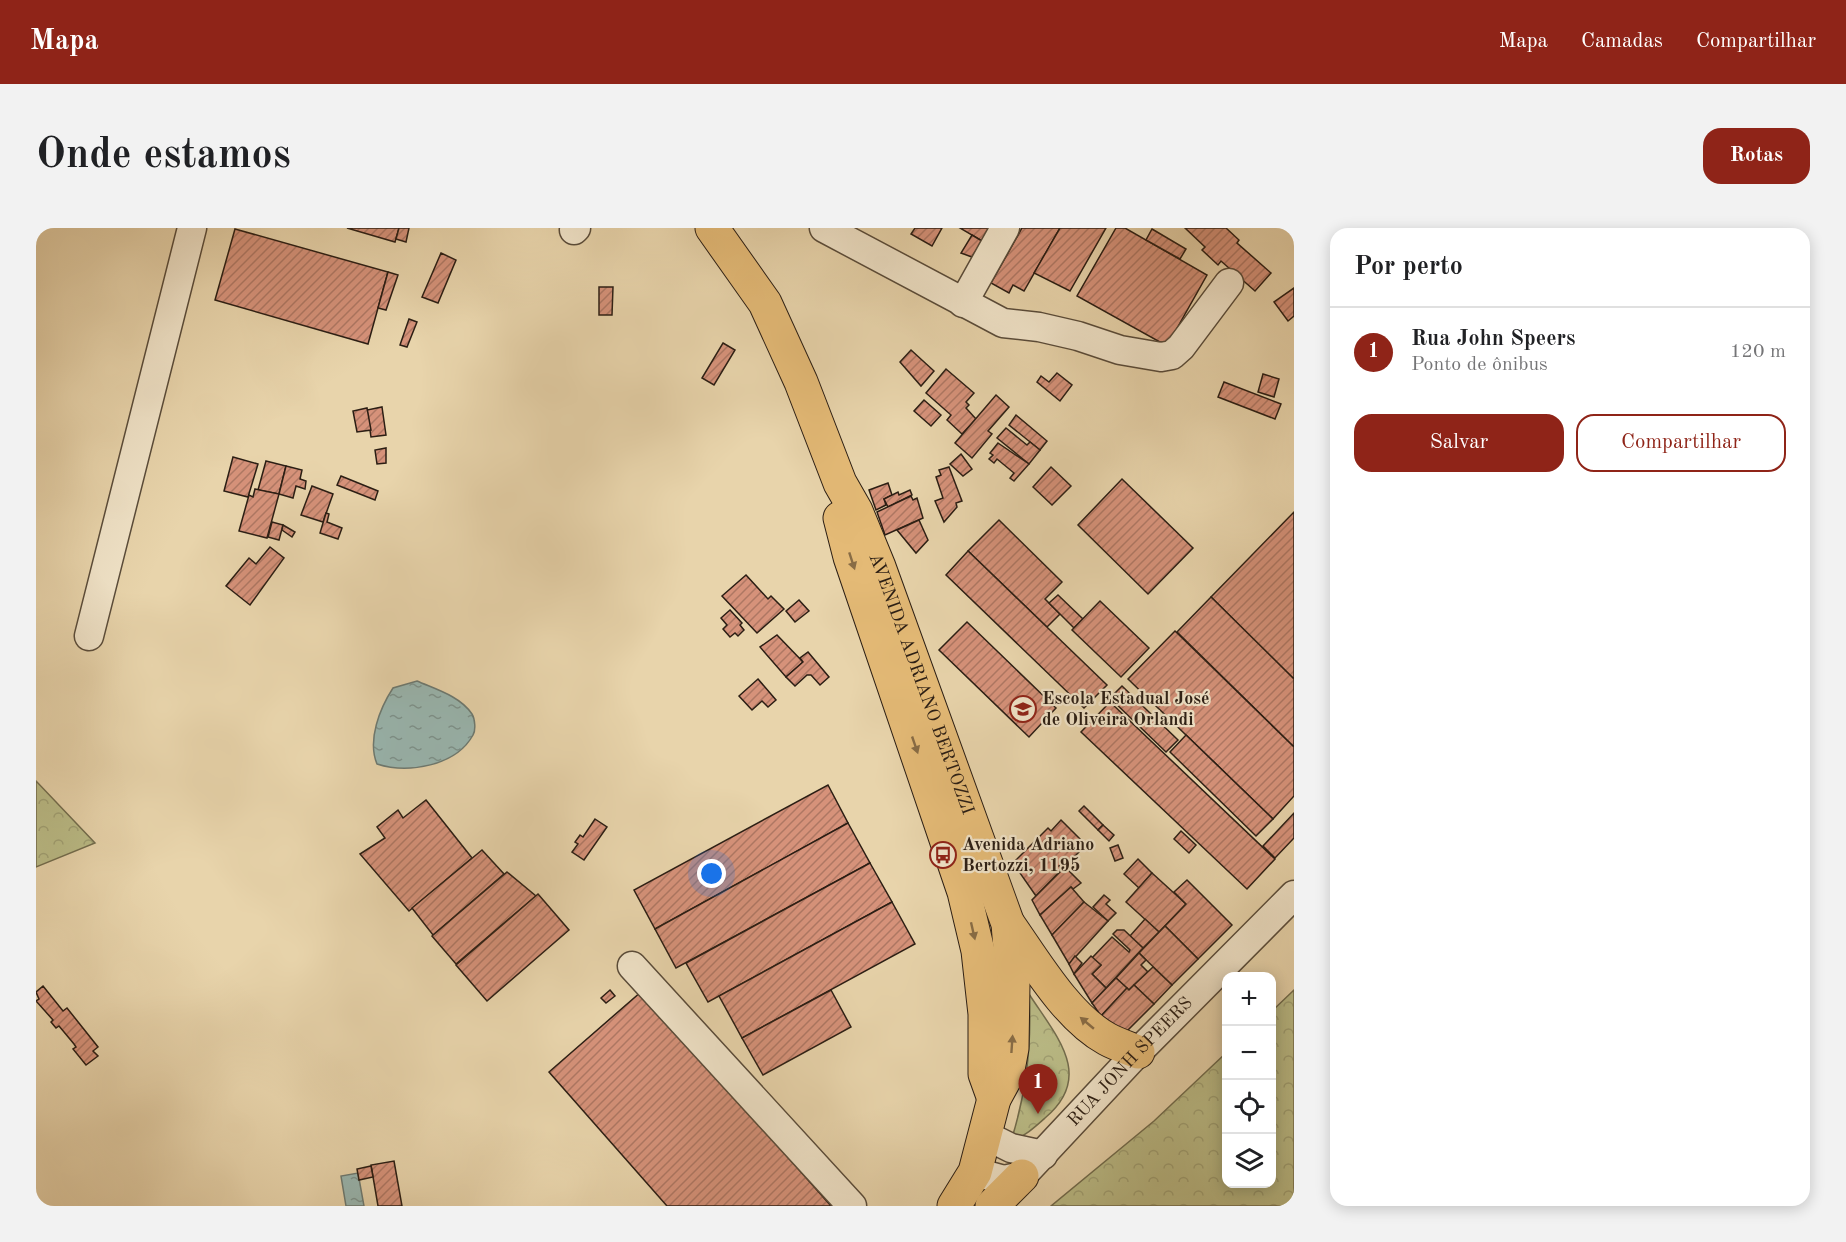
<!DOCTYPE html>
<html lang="pt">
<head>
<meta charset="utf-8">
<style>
	:root { --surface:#fff; --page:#f2f2f2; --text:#202124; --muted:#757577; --line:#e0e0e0; --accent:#8f2418 }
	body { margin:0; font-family:"Old Standard TT",serif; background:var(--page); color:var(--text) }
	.controls { position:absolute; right:18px; bottom:18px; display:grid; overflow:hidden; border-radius:12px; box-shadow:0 3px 15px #0003 }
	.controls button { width:54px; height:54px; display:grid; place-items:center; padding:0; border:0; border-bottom:2px solid var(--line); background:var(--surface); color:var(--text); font:30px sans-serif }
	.you { position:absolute; left:676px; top:646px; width:21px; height:21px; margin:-15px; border:4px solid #fff; border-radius:50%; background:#1a73e8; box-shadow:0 0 0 9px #1a73e833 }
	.badge { display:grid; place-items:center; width:39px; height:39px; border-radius:50%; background:var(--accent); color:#fff; font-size:20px; font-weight:700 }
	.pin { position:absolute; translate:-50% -50px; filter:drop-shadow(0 2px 3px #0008) }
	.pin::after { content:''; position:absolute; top:32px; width:21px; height:18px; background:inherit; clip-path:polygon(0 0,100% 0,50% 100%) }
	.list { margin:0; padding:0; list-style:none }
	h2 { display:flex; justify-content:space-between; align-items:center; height:78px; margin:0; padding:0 24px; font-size:26px }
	h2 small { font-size:20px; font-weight:400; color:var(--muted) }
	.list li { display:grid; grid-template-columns:39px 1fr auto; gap:18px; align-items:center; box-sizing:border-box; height:90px; padding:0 24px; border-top:2px solid var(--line) }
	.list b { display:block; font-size:22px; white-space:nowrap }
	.list p { margin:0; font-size:20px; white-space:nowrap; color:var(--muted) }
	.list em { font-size:20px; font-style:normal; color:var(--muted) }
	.actions { display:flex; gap:12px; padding:18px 24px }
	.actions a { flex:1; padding:14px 0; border:2px solid var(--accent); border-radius:18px; text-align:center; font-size:21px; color:var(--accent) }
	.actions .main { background:var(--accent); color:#fff }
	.icon { flex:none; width:33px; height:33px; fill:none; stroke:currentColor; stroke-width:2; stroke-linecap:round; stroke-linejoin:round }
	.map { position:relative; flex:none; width:1258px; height:978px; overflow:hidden; border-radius:18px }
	header { display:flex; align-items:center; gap:36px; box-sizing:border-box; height:84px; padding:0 30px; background:var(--accent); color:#fff }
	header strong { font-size:28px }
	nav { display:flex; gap:33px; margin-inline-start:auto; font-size:21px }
	.intro { display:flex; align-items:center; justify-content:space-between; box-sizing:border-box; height:144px; padding:0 36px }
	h1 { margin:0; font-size:42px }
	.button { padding:15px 27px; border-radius:18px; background:var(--accent); color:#fff; font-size:21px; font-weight:700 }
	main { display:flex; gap:36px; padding:0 36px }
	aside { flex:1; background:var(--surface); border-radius:18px; box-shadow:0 3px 15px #0003 }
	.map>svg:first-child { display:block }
</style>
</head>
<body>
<header>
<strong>Mapa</strong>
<nav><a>Mapa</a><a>Camadas</a><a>Compartilhar</a></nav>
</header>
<div class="intro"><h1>Onde estamos</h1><a class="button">Rotas</a></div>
<main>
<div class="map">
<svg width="1258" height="978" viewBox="0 0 1258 978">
	<defs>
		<pattern id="forest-crowns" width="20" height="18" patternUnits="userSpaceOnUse" patternTransform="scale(1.5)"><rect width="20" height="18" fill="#babb86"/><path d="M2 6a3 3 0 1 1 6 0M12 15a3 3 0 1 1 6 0" fill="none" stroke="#a0a073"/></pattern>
		<pattern id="water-ripples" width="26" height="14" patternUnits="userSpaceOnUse" patternTransform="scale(1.5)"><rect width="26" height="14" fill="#99b7b1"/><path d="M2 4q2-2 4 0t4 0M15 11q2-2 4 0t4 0" fill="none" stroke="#7d948f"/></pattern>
		<pattern id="building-hatch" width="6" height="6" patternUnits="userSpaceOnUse" patternTransform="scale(1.5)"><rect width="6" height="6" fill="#d6927a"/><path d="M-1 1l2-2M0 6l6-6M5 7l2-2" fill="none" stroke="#ae7763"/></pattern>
	</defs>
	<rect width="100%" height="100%" fill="#e8d4ab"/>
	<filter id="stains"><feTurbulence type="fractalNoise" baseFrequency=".00333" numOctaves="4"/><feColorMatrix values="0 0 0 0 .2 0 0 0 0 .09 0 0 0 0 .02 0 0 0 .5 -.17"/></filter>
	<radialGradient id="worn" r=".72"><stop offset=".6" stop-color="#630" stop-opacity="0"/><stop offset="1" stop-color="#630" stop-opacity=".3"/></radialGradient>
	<g fill="url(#forest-crowns)" stroke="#726c4d" stroke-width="1.5">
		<polygon points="0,553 59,615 0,639"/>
		<polygon points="1258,762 1258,978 1015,978 1118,893 1190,825 1190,956 1236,956 1236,783"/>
		<path d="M993,766C1020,808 1059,848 1009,890C999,899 988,909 975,913C990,866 996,815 993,766Z"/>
	</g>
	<g fill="url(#water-ripples)" stroke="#6d7a72" stroke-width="1.5">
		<path d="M381,453C399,461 424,468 436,486C439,491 440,502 437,507C420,538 372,546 341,536C331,512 344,480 357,460Z"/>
		<polygon points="322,945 328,978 310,978 305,948"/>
	</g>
	<g fill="url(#building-hatch)" stroke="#2b1e14" stroke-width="1.5">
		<polygon points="311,0 363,0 359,14"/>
		<polygon points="363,0 373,0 370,14 360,11"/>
		<polygon points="879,0 906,0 896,18 875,6"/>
		<polygon points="924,0 953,0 946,13"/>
		<polygon points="986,0 1024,0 988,63 977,57 973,65 955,55"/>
		<polygon points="1024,0 1070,0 1034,63 998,45"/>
		<polygon points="1080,0 1089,0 1171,47 1131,118 1041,68"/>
		<polygon points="1149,0 1190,0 1203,12 1201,15 1235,45 1219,63 1185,33 1182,37 1166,22 1169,19"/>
		<polygon points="199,1 352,44 332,116 179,72"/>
		<polygon points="1116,1 1150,21 1144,31 1110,12"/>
		<polygon points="936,7 946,13 936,29 925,25"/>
		<polygon points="405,25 420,32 402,75 386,69"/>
		<polygon points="352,44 362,47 350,82 342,80"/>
		<polygon points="563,59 577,59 576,87 563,87"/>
		<polygon points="1258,60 1258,88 1252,93 1238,74"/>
		<polygon points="373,91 381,94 371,119 364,117"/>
		<polygon points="687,115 699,122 678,157 666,150"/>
		<polygon points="875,122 898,143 885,158 864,134"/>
		<polygon points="910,141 938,165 930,174 933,177 930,180 940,191 926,206 911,192 915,187 890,165"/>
		<polygon points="1021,145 1036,157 1024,173 1001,154 1005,148 1013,154"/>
		<polygon points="1227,146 1243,151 1238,169 1222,164"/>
		<polygon points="1188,154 1245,176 1239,191 1182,169"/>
		<polygon points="960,167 973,179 952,203 956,206 936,230 919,215"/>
		<polygon points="888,172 905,187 895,198 878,183"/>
		<polygon points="346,179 350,207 335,209 331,182"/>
		<polygon points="331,180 335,202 321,204 317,183"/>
		<polygon points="980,187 1011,213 1004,222 973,197"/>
		<polygon points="970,200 991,217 994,214 1004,222 993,236 961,210"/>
		<polygon points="962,215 993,236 978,253 974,250 978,245 961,231 958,235 953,231 957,227 954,225"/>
		<polygon points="350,220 350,235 341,236 339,222"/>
		<polygon points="925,226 936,241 927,248 914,236"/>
		<polygon points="197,229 222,236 212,269 188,263"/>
		<polygon points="230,233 250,238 243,266 222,262"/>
		<polygon points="250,238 266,242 264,251 270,253 269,261 260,258 257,270 243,266"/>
		<polygon points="913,239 926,273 920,275 921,279 908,294 899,273 907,270 900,249 905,247 903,242"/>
		<polygon points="1015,239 1035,258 1016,277 997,259"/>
		<polygon points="305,248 342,263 339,272 301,257"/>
		<polygon points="1086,251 1157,320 1112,366 1042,297"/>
		<polygon points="852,255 856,267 848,271 850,277 840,282 833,262"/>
		<polygon points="276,258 297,266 287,294 265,287"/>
		<polygon points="219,261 243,266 231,310 203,303 213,267 217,269"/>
		<polygon points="874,262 876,267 852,279 848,271 862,264 863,267"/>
		<polygon points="875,268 877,272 881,270 887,290 849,307 841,284"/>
		<polygon points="1258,284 1258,451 1175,369"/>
		<polygon points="290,285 293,286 291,294 306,300 302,311 284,305"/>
		<polygon points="883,292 892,312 880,325 861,302"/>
		<polygon points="963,292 1026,354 1009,371 1024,386 1011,399 932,323"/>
		<polygon points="236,294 247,297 243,312 232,309"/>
		<polygon points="247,297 259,304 256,309 246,302"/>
		<polygon points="234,319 248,330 214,377 190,358 213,330 220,336"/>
		<polygon points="932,323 1071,457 1048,480 910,347"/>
		<polygon points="710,347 732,371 735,368 748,381 721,405 686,368"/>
		<polygon points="1022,367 1047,391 1038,400 1013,375"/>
		<polygon points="1175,369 1258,451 1258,519 1141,404"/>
		<polygon points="763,372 773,383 759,394 750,383"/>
		<polygon points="1064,373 1113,420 1085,449 1036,402"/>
		<polygon points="694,382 706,395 704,397 708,402 702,408 699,405 694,409 687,401 691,397 685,390"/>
		<polygon points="931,394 1020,480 993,509 903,422"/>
		<polygon points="1139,403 1258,519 1258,568 1237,591 1092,451"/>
		<polygon points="741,407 767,434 750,449 724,419"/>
		<polygon points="772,424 793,449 784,457 775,447 771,447 759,458 750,449 767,434 764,430"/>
		<polygon points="722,451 740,472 732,479 726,473 716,482 703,468"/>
		<polygon points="1086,458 1142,512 1130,524 1074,470"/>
		<polygon points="1074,474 1239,631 1211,661 1045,504"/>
		<polygon points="1150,507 1237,591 1220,608 1134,524"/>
		<polygon points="792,557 812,595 619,701 598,662"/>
		<polygon points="390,572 436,630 373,683 324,626 349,610 341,599 362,582 367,590"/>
		<polygon points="1048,578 1067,597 1062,602 1043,583"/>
		<polygon points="1258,585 1258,610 1239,630 1227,618"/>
		<polygon points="559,591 571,599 548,632 536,624 542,616 539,614 544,607 547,609"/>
		<polygon points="1025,592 1050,617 1033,634 1031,631 1023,638 1026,641 1000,668 977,635 1012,600 1015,603"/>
		<polygon points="812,595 834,635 640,740 619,701"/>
		<polygon points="1067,597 1078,607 1073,613 1062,602"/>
		<polygon points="1145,603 1160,617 1153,625 1138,611"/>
		<polygon points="1082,617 1087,630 1079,633 1074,620"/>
		<polygon points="446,622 468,646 397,707 376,680"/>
		<polygon points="1102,631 1116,645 1103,660 1088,646"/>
		<polygon points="834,635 856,674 672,774 650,735"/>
		<polygon points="1029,639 1045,655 1037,661 1035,659 1004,687 996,672"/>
		<polygon points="471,644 500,668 420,736 396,708"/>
		<polygon points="1116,645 1150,676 1123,704 1090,674"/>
		<polygon points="1151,652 1196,697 1162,731 1129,698 1150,676 1138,664"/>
		<polygon points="1035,659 1048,674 1016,707 1004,687"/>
		<polygon points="502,666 533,702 451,773 420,737"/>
		<polygon points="1068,667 1074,672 1070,676 1080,685 1072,693 1057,679"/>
		<polygon points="856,674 879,716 706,810 683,768"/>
		<polygon points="1048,674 1072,693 1033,736 1016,707"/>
		<polygon points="1109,691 1123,704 1107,720 1094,708"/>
		<polygon points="1129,698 1162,731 1136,757 1103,725"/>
		<polygon points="1081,702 1088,702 1107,720 1070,760 1056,746 1065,737 1056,730 1076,709 1093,724 1094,722 1077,706"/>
		<polygon points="1103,725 1110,732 1105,737 1112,744 1093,762 1080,750"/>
		<polygon points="1039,728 1046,735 1038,746 1033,736"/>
		<polygon points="1055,728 1065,737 1056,746 1070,760 1056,775 1038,746"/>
		<polygon points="1117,739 1136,757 1118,776 1098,757"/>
		<polygon points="1080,750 1091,760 1065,788 1056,775"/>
		<polygon points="1098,757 1118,776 1091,803 1081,803 1065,788 1091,760 1093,762"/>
		<polygon points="7,758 27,783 31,780 62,819 57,823 62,828 50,837 37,821 40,819 38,816 23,798 20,800 15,794 17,792 0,773 3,771 0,764"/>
		<polygon points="574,762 579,768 570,775 565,770"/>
		<polygon points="795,762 815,799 727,847 706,810"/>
		<polygon points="606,763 795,978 631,978 513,844"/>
		<polygon points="358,933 366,978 342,978 335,937"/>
		<polygon points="335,938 337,949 323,952 321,941"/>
	</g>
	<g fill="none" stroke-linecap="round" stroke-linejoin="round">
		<defs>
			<g id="minor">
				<polyline points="788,0 967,95 1003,99 1042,108 1084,122 1125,129 1136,127 1145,119 1193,55"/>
				<polyline points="538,2 540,0"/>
				<polyline points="927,75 969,0"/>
				<polyline points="53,408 156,0"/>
				<polyline points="596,738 816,978"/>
				<polyline points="949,907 975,920 1007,927"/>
				<path id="s1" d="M939,944L968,952L986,948L1102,824L1258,667"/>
			</g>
			<g id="major">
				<path id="s2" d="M676,0L729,75L765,154L804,255L820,283L843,339L972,696L977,756L976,820L971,847L958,871L939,944L918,978"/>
				<polyline points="804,290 814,329 928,664 942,723 949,786 949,846 958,871"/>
				<path d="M973,697C999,734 1031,789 1071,811C1080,816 1092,820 1102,824"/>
				<polyline points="956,978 986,948"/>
			</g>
		</defs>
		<use href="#minor" stroke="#5a4c3a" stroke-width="31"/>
		<use href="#major" stroke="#2b1e14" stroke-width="35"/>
		<use href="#minor" stroke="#f0e3c8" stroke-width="28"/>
		<use href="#major" stroke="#e4ba76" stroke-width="33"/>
	</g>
	<defs><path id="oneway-solid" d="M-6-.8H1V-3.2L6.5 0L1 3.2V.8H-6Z" transform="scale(1.5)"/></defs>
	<g fill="#886c45">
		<use href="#oneway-solid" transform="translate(816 333) rotate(72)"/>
		<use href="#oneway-solid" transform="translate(879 517) rotate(71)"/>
		<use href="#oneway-solid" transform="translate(937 703) rotate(77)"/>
		<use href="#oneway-solid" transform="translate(1051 795) rotate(-140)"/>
		<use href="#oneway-solid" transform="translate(976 816) rotate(-86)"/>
	</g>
	<defs>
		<symbol id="school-ring" viewBox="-11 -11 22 22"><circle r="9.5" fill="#f0e3c8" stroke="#8f2418" stroke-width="1.5"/><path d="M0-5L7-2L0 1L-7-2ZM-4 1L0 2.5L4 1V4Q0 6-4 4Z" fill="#8f2418"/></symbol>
		<symbol id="bus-ring" viewBox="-11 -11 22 22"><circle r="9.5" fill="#f0e3c8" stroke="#8f2418" stroke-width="1.5"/><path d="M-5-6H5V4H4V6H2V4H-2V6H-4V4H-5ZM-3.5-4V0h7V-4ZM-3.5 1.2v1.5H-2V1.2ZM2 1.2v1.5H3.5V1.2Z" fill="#8f2418"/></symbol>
	</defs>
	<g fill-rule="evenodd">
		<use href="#school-ring" x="972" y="466" width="30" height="30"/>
		<use href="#bus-ring" x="892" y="612" width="30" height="30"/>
	</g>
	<g text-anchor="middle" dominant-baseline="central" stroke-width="4.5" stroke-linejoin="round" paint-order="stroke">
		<g font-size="18" fill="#2b1e14" stroke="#f0e3c8">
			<text stroke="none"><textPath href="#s2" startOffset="504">AVENIDA ADRIANO BERTOZZI</textPath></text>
			<text stroke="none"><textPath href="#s1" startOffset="206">RUA JONH SPEERS</textPath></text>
		</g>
		<g font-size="18" font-weight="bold" fill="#2b1e14" stroke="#f0e3c8" text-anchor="start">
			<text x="1006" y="471">Escola Estadual José<tspan x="1006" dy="21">de Oliveira Orlandi</tspan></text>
			<text x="926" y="617">Avenida Adriano<tspan x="926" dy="21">Bertozzi, 1195</tspan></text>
		</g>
	</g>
	<rect width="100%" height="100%" filter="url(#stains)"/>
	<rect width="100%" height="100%" fill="url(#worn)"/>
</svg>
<div class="controls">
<button>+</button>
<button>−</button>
<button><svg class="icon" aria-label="locate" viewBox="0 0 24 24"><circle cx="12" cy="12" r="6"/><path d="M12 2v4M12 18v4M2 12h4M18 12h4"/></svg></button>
<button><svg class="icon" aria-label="layers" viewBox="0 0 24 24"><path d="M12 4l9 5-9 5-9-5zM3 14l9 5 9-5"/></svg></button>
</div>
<div class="you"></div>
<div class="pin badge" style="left:1002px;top:886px">1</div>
</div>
<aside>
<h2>Por perto<small></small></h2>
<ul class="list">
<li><span class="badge">1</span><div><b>Rua John Speers</b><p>Ponto de ônibus</p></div><em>120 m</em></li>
</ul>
<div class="actions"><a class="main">Salvar</a><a>Compartilhar</a></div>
</aside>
</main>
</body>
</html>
